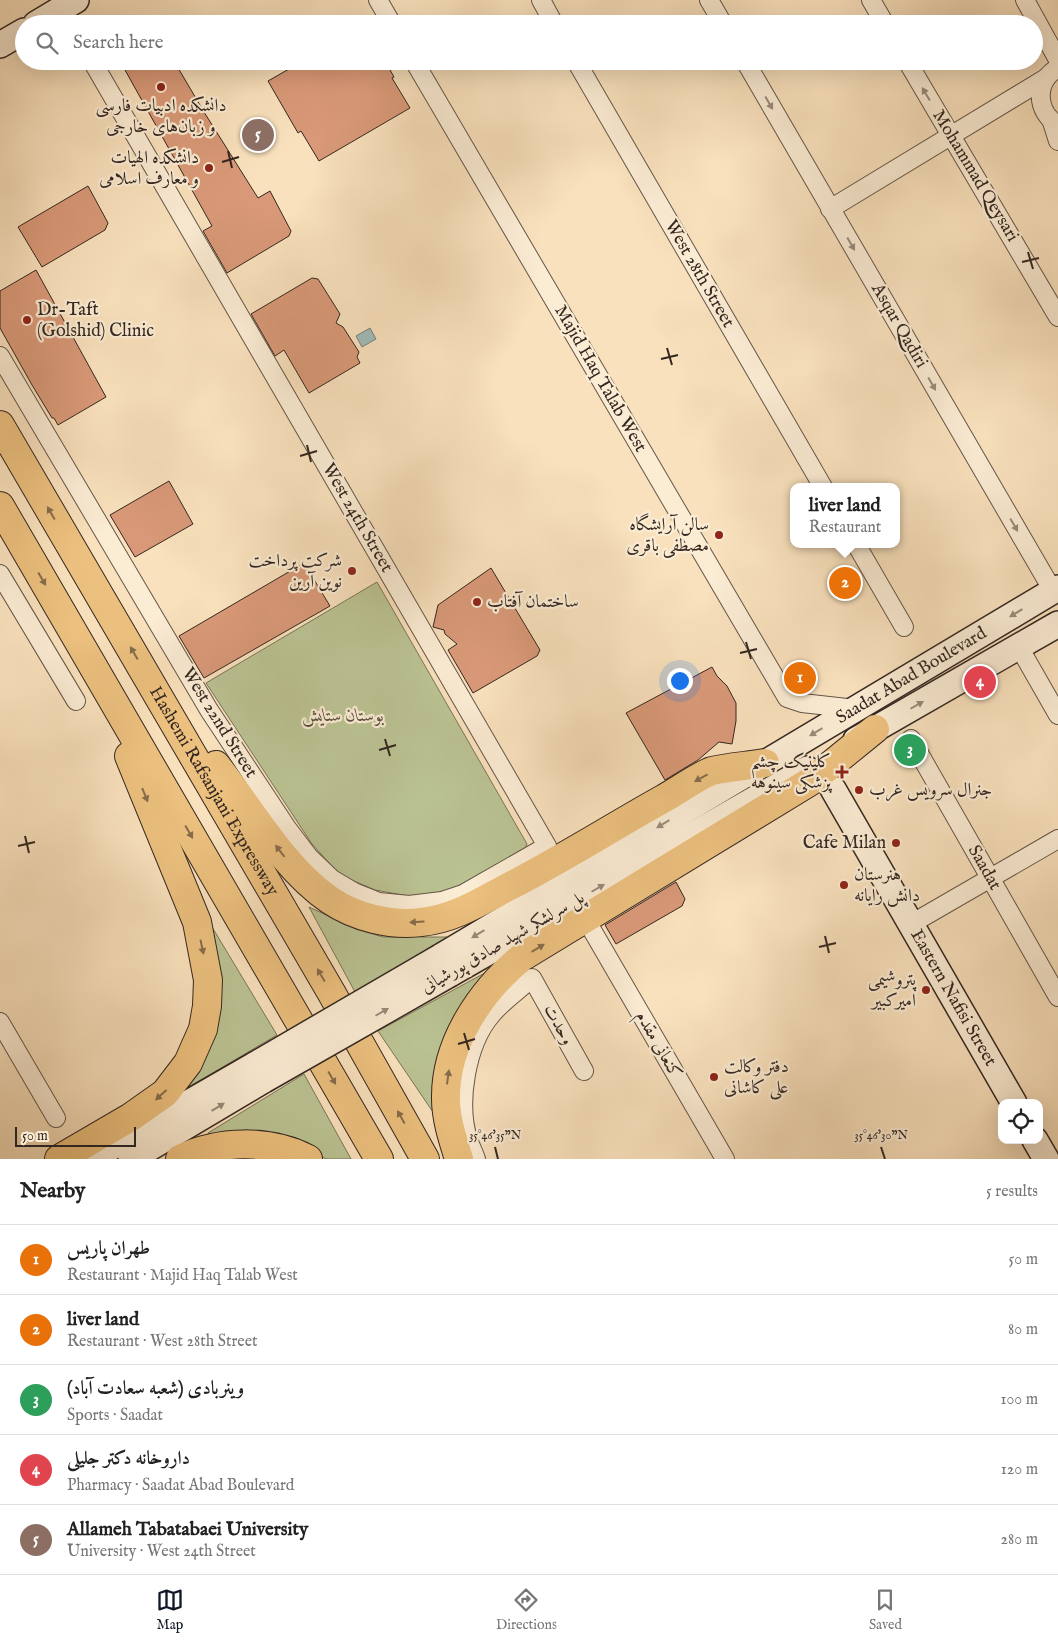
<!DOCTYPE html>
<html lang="en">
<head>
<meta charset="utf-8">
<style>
	:root { --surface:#fff; --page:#f2f2f2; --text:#222; --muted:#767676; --line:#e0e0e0; --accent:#111827 }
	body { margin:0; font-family:"IM FELL English",Amiri,serif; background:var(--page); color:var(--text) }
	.controls { position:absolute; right:15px; bottom:15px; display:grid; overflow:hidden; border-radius:10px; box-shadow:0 5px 20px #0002 }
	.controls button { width:45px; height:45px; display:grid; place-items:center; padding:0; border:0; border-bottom:1px solid var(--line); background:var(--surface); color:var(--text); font:25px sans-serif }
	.scale { position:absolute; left:15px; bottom:12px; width:121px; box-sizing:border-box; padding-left:5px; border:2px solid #342721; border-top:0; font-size:14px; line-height:18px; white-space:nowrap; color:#342721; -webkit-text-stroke:4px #fbecd4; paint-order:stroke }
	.you { position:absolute; left:679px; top:680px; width:18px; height:18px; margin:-12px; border:4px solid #fff; border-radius:50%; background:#1a73e8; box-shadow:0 0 0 8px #1a73e833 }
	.badge { display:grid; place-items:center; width:32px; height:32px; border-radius:50%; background:var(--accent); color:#fff; font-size:16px; font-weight:700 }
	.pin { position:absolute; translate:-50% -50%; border:2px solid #fff; box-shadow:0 1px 5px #0006 }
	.popup { position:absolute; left:790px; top:483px; width:110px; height:65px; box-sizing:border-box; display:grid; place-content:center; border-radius:10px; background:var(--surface); filter:drop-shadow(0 1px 4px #0005); font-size:16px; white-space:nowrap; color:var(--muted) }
	.popup b { font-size:19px; color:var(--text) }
	.popup::after { content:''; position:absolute; left:50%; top:100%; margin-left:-10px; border:10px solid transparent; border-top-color:var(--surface) }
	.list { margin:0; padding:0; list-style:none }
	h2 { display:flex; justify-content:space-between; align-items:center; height:65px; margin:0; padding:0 20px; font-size:21px }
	h2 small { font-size:16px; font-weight:400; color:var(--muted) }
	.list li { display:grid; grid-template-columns:32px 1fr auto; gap:15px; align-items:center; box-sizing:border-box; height:70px; padding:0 20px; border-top:1px solid var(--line) }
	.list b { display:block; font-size:19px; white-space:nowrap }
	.list p { margin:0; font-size:16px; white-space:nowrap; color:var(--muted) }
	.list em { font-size:16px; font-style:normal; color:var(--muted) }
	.icon { flex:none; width:28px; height:28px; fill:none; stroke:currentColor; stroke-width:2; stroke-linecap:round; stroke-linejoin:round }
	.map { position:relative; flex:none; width:1058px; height:1159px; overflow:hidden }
	.search { position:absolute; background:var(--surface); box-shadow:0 5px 20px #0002; left:15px; right:15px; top:15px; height:55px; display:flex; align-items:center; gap:12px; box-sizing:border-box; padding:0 18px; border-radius:28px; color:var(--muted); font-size:19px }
	.sheet { height:415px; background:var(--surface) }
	nav { display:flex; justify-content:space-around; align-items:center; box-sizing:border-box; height:70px; border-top:1px solid var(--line); background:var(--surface); font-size:14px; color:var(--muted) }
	nav a { display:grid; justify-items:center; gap:2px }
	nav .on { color:var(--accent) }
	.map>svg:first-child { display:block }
</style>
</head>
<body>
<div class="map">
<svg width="1058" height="1159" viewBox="0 0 1058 1159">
	<rect width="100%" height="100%" fill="#f9e1bd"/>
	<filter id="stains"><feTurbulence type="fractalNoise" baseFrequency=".004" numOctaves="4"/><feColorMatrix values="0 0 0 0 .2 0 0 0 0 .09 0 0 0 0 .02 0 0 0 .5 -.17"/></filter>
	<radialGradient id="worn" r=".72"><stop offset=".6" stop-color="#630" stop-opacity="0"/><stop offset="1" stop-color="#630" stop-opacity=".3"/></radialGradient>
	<g fill="#bbc393" stroke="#78755a">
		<polygon points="377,582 527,844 525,849 453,891 414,897 375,890 340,875 312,844 206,683"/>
		<polygon points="309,907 356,929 383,937 447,937 355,992"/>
		<polygon points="212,927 277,1035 177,1094 219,972"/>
		<polygon points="494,968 437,1118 378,1031"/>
		<polygon points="304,1074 351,1159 326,1159 302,1145 212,1140 208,1133"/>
	</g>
	<polygon fill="#a0bcb9" stroke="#75807c" points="370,328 376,339 362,347 356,336"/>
	<g fill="#d99978" stroke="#342721">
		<polygon points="120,61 174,61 204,112 258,198 270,191 291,231 289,236 227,273 203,231 212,226"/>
		<polygon points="303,61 385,61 394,77 392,78 410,108 319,161 301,131 298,133 268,81"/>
		<polygon points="88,186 108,223 105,230 42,267 18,227"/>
		<polygon points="36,270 106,397 58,425 54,418 52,418 32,385 0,328 0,291"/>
		<polygon points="312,278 318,279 340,314 336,323 343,327 359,352 357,357 360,363 309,393 284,350 275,356 251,314"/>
		<polygon points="169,481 193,524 135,557 110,515"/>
		<polygon points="304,563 330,606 204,678 179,636"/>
		<polygon points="491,568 540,650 537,656 473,693 448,650 457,644 445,634 444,630 433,627 438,605"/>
		<polygon points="712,667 717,676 727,686 736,703 736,721 732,744 719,742 698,760 665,780 626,713"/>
		<polygon points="676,882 685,899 682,906 616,944 605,925"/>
	</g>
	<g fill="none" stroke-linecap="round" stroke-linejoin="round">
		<defs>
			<g id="street">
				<polyline points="378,0 392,24"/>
				<polyline points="541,0 554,24"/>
				<polyline points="709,0 723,24"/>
				<polyline points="871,0 885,24"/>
				<polyline points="1025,0 1058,60"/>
				<polyline points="414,61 787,698 802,703 856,709"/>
				<polyline points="576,61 823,487"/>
				<polyline points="745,61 1053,591"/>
				<polyline points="907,61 1058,317"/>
				<path d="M1058,68C1034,81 1036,112 1058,125"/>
				<polyline points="1052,122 1058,141"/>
				<polyline points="830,209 1046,78"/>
				<polyline points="0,356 209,710 287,828 309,857 332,879 354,892 379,902 409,905 442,901 463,894 547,846 92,61"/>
				<polyline points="856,544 904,627"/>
				<polyline points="0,574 76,701"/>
				<polyline points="1019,647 1058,715"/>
				<polyline points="911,739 1058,997"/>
				<polyline points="911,924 1058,839"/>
				<polyline points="592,930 725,1159"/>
				<polyline points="0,1022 56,1118"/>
				<path d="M476,1159C474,1153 471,1147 469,1142C456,1104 466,1044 492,1014C503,1001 519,990 532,978L584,1071"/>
			</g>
			<g id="secondary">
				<polyline points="36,24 76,0"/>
				<polyline points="0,45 24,31"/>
				<polyline points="856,740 1058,624"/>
				<path id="s1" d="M833,789L1014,1103"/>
				<path id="s2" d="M440,957L1058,588"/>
				<polyline points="450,974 807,769"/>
				<polyline points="1035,1140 1046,1159"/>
				<polyline points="91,1159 256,1064"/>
				<polyline points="131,1159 264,1080"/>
			</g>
			<g id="highway">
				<path id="s3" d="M0,425L331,992L425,1159"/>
				<polyline points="0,506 379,1159"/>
				<path d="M216,765C251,809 283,868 330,900C355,917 391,926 421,922C453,919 480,902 508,887C561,860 611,828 663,799C676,792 700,775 712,771C729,767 748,766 765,763"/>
				<polyline points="59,1159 131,1117 165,1093 188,1063 203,1029 207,1006 208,980 197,922 129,756"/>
				<path d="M180,1159C218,1140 270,1139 308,1159"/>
				<path d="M459,1159C453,1140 446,1119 446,1099C445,1043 481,991 522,957L811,781L875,729"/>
			</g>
		</defs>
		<use href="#street" stroke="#655648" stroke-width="20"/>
		<use href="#secondary" stroke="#342721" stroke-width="28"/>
		<use href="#highway" stroke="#342721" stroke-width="30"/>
		<use href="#street" stroke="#fbecd4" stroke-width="18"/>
		<use href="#secondary" stroke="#fbecd4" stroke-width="25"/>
		<use href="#highway" stroke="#ecc07e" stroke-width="28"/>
		<defs>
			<g id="secondary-bridge">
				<polyline points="256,1064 440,957"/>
				<polyline points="264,1080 450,974"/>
			</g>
		</defs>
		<use href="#secondary-bridge" stroke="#342721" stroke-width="28" stroke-linecap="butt"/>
		<use href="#secondary-bridge" stroke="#fbecd4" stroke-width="25"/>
	</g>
	<defs><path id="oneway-solid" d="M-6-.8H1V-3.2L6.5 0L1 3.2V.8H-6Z" transform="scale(1.25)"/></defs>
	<g fill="#988a7a">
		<use href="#oneway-solid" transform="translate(926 94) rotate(-121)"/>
		<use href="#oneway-solid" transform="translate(769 103) rotate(60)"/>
		<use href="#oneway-solid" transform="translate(851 244) rotate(60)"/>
		<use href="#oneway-solid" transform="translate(932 384) rotate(60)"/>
		<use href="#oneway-solid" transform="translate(1014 525) rotate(60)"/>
		<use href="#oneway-solid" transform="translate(1016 613) rotate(149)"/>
		<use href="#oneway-solid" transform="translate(917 705) rotate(-30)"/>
		<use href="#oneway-solid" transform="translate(816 732) rotate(149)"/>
		<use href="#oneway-solid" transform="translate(663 824) rotate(149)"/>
		<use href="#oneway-solid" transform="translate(598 888) rotate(-30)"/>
		<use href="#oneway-solid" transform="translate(478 934) rotate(149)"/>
		<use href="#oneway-solid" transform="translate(382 1012) rotate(-30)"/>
		<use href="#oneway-solid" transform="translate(218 1107) rotate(-31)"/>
	</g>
	<g fill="#876c4b">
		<use href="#oneway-solid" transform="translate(51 513) rotate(-120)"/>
		<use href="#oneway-solid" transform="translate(42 579) rotate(60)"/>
		<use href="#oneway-solid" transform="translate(134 653) rotate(-120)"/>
		<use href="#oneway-solid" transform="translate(701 778) rotate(151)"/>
		<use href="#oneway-solid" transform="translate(145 795) rotate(68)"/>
		<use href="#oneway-solid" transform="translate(189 832) rotate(60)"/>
		<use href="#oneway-solid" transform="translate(280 851) rotate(-128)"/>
		<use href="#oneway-solid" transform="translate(417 922) rotate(176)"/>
		<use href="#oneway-solid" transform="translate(202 947) rotate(78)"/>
		<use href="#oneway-solid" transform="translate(538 948) rotate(-31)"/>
		<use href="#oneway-solid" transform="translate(321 975) rotate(-120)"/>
		<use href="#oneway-solid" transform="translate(448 1077) rotate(-82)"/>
		<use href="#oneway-solid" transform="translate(332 1078) rotate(60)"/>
		<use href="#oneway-solid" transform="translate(161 1095) rotate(138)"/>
		<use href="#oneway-solid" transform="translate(401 1117) rotate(-119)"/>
	</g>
	<path fill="none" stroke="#342721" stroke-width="2" d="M228,151L232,168M222,162L239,157M1028,252L1033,269M1022,262L1039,258M667,348L672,365M661,359L678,355M307,445L311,462M300,456L317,451M746,642L751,659M740,653L757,649M385,739L390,756M379,750L396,745M25,836L29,853M18,846L35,842M825,936L829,953M819,947L836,943M464,1033L469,1050M458,1044L475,1039M495,1147L498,1159M881,1147L885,1159"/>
	<g fill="#8f2418" stroke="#fbecd4" stroke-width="2">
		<circle cx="161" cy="87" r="5"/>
		<circle cx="209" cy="168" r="5"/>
		<circle cx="27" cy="320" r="5"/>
		<circle cx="719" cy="535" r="5"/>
		<circle cx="352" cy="571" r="5"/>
		<circle cx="477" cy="602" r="5"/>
		<path d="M839.5 764.5h5v5h5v5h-5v5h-5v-5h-5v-5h5z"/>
		<circle cx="859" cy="790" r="5"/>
		<circle cx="896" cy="843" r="5"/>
		<circle cx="844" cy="885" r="5"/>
		<circle cx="926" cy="990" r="5"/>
		<circle cx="714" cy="1077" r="5"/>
	</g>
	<g text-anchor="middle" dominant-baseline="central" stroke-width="4.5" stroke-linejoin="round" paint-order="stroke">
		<g font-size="18" fill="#342721" stroke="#fbecd4" text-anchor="end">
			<text x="161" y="106" text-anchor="middle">دانشکده ادبیات فارسی<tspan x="161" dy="21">و زبان‌های خارجی</tspan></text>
			<text x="199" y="158">دانشکده الهیات<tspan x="199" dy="21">و معارف اسلامی</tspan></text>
			<text x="37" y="310" text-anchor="start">Dr-Taft<tspan x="37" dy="21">(Golshid) Clinic</tspan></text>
			<text x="709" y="525">سالن آرایشگاه<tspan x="709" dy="21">مصطفی باقری</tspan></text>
			<text x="342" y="561">شرکت پرداخت<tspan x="342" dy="21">نوین آرین</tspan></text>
			<text x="487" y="602" text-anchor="start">ساختمان آفتاب</text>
			<text x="831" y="762">کلینیک چشم<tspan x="831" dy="21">پزشکی سینوهه</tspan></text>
			<text x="869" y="790" text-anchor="start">جنرال سرویس غرب</text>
			<text x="886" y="843">Cafe Milan</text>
			<text x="854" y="875" text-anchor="start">هنرستان<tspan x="854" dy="21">دانش رایانه</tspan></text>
			<text x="916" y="980">پتروشیمی<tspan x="916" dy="21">امیرکبیر</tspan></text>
			<text x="724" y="1067" text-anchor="start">دفتر وکالت<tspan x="724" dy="21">علی کاشانی</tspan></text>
		</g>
		<g font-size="18" fill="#342721" stroke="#fbecd4">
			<text transform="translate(975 176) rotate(59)">Mohammad Qeysari</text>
			<text transform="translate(699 274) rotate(60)">West 28th Street</text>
			<text transform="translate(899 326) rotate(60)">Asqar Qadiri</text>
			<text transform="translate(600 379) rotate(60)">Majid Haq Talab West</text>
			<text transform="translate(357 518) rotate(60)">West 24th Street</text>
			<text stroke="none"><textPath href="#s2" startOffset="549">Saadat Abad Boulevard</textPath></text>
			<text transform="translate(219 723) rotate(58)">West 22nd Street</text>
			<text stroke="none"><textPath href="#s3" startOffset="424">Hashemi Rafsanjani Expressway</textPath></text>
			<text transform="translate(984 868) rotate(60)">Saadat</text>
			<text transform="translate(503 943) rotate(-30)">پل سرلشکر شهید صادق پورشیانی</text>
			<text stroke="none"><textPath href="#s1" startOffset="241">Eastern Nafisi Street</textPath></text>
			<text transform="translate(558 1025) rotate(61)">وحدت</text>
			<text transform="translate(658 1045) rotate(60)">کنعانی مقدم</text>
		</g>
		<g font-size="18" font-style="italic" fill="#564e3e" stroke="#fbecd4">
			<text x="343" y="716">بوستان ستایش</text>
		</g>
	</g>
	<g font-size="12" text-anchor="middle" fill="#342721" stroke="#fbecd4" stroke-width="4.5" stroke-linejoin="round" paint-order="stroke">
		<text x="495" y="1139">35°46'35"N</text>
		<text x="881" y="1139">35°46'30"N</text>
	</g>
	<rect width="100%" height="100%" filter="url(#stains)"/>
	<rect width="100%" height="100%" fill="url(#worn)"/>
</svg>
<div class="controls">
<button><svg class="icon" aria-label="locate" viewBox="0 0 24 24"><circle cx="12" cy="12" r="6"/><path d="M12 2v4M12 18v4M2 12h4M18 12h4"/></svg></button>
</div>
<div class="scale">50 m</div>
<div class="you"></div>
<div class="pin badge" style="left:800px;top:678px;background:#e8710a">1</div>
<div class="pin badge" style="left:845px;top:583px;background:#e8710a">2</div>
<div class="popup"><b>liver land</b>Restaurant</div>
<div class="pin badge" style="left:910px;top:750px;background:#2e9e5b">3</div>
<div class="pin badge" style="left:980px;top:682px;background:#e0444e">4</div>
<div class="pin badge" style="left:258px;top:135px;background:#8d6e63">5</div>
<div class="search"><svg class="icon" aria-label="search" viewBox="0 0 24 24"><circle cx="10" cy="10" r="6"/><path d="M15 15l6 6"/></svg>Search here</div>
</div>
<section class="sheet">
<h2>Nearby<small>5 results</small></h2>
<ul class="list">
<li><span class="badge" style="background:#e8710a">1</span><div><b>طهران پاریس</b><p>Restaurant · Majid Haq Talab West</p></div><em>50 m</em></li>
<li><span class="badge" style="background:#e8710a">2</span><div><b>liver land</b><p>Restaurant · West 28th Street</p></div><em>80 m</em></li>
<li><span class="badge" style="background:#2e9e5b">3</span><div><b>وینربادی (شعبه سعادت آباد)</b><p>Sports · Saadat</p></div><em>100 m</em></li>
<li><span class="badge" style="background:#e0444e">4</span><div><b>داروخانه دکتر جلیلی</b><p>Pharmacy · Saadat Abad Boulevard</p></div><em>120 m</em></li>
<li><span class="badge" style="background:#8d6e63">5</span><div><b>Allameh Tabatabaei University</b><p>University · West 24th Street</p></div><em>280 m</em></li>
</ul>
</section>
<nav>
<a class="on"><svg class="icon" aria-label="map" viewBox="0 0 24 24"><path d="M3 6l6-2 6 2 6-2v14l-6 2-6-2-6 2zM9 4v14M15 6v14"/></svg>Map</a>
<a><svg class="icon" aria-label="directions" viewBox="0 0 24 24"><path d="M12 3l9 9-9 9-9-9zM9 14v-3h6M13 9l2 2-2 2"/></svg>Directions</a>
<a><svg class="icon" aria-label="saved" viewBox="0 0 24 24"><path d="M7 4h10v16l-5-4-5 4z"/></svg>Saved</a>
</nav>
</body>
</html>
